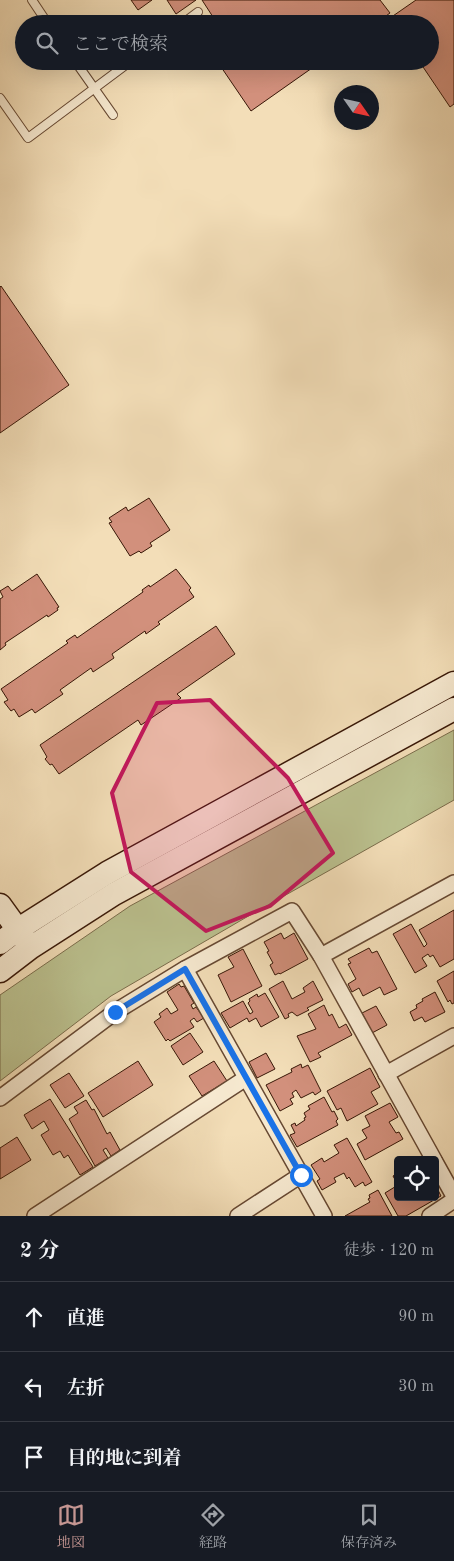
<!DOCTYPE html>
<html lang="ja">
<head>
<meta charset="utf-8">
<style>
	:root { --surface:#171b24; --page:#242831; --text:#f1f3f6; --muted:#9ea1a6; --line:#363941; --accent:#c59692 }
	body { margin:0; font-family:"Old Standard TT","Noto Serif JP",serif; background:var(--page); color:var(--text) }
	.controls { position:absolute; right:15px; bottom:15px; display:grid; overflow:hidden; border-radius:5px; box-shadow:0 5px 20px #0002 }
	.controls button { width:45px; height:45px; display:grid; place-items:center; padding:0; border:0; border-bottom:1px solid var(--line); background:var(--surface); color:var(--text); font:25px sans-serif }
	.compass { position:absolute; left:334px; top:85px; width:45px; height:45px; border-radius:50%; background:var(--surface); box-shadow:0 5px 20px #0002; rotate:124deg }
	.stop { position:absolute; width:15px; height:15px; margin:-11px; border:4px solid #1a73e8; border-radius:50%; background:#fff }
	.stop.end { background:#1a73e8; border-color:#fff; box-shadow:0 1px 5px #0008 }
	.list { margin:0; padding:0; list-style:none }
	h2 { display:flex; justify-content:space-between; align-items:center; height:65px; margin:0; padding:0 20px; font-size:21px }
	h2 small { font-size:16px; font-weight:400; color:var(--muted) }
	.list li { display:grid; grid-template-columns:32px 1fr auto; gap:15px; align-items:center; box-sizing:border-box; height:70px; padding:0 20px; border-top:1px solid var(--line) }
	.list b { display:block; font-size:19px; white-space:nowrap }
	.list em { font-size:16px; font-style:normal; color:var(--muted) }
	.icon { flex:none; width:28px; height:28px; fill:none; stroke:currentColor; stroke-width:2; stroke-linecap:round; stroke-linejoin:round }
	.map { position:relative; flex:none; width:454px; height:1216px; overflow:hidden }
	.search { position:absolute; background:var(--surface); box-shadow:0 5px 20px #0002; left:15px; right:15px; top:15px; height:55px; display:flex; align-items:center; gap:12px; box-sizing:border-box; padding:0 18px; border-radius:28px; color:var(--muted); font-size:19px }
	.sheet { height:275px; background:var(--surface) }
	nav { display:flex; justify-content:space-around; align-items:center; box-sizing:border-box; height:70px; border-top:1px solid var(--line); background:var(--surface); font-size:14px; color:var(--muted) }
	nav a { display:grid; justify-items:center; gap:2px }
	nav .on { color:var(--accent) }
	.map>svg:first-child { display:block }
</style>
</head>
<body>
<div class="map">
<svg width="454" height="1216" viewBox="0 0 454 1216">
	<rect width="100%" height="100%" fill="#f3deb8"/>
	<filter id="stains"><feTurbulence type="fractalNoise" baseFrequency=".004" numOctaves="4"/><feColorMatrix values="0 0 0 0 .2 0 0 0 0 .09 0 0 0 0 .02 0 0 0 .5 -.17"/></filter>
	<radialGradient id="worn" r=".72"><stop offset=".6" stop-color="#630" stop-opacity="0"/><stop offset="1" stop-color="#630" stop-opacity=".3"/></radialGradient>
	<polygon fill="#bbc18f" stroke="#7a6c4b" points="454,730 454,800 245,918 111,996 0,1081 0,995 130,906"/>
	<g fill="#d2907c" stroke="#381707">
		<polygon points="131,0 152,0 138,10"/>
		<polygon points="167,0 196,0 176,14"/>
		<polygon points="202,0 380,0 390,13 375,24 203,24 213,17"/>
		<polygon points="416,0 454,0 454,104 450,107 419,61 430,61 430,24 394,24 390,18"/>
		<polygon points="217,61 322,61 251,111"/>
		<polygon points="1,286 69,385 0,433 0,287"/>
		<polygon points="149,498 170,530 150,543 152,546 141,553 139,551 130,556 109,523 112,522 109,518 126,507 128,511"/>
		<polygon points="176,569 191,588 189,590 194,597 158,622 160,624 146,634 145,631 112,654 114,658 93,672 91,668 60,690 63,694 35,713 32,709 19,717 14,709 11,711 4,702 8,700 1,689 68,643 66,641 75,635 77,638 143,592 142,590 149,585 150,587"/>
		<polygon points="37,574 59,607 57,608 58,610 48,617 47,615 5,643 6,645 0,650 0,599 3,597 0,591 8,586 12,591"/>
		<polygon points="216,626 235,654 177,694 181,698 141,725 138,720 59,774 52,764 50,765 45,759 47,757 40,745"/>
		<polygon points="454,910 454,959 440,967 433,955 430,957 428,954 422,958 427,966 415,973 393,934 411,924 424,947 427,944 419,930"/>
		<polygon points="281,933 284,939 294,933 308,959 280,974 279,973 275,975 270,965 273,963 267,952 269,951 264,942"/>
		<polygon points="369,948 372,953 377,951 397,989 384,995 380,987 363,996 359,988 352,992 348,984 356,979 348,964 351,963 348,959"/>
		<polygon points="243,949 262,986 231,1002 218,975 234,967 228,957"/>
		<polygon points="454,971 454,1003 452,1004 450,1000 448,1002 437,981"/>
		<polygon points="283,981 292,999 305,992 303,988 313,981 323,1000 307,1008 309,1010 297,1016 292,1012 288,1014 289,1017 285,1019 269,989"/>
		<polygon points="179,984 181,987 184,986 194,1003 191,1005 193,1009 196,1007 204,1018 197,1022 194,1018 190,1021 194,1027 170,1041 168,1039 166,1041 154,1022 161,1017 159,1014 167,1008 171,1014 178,1010 167,992"/>
		<polygon points="435,992 445,1012 425,1022 422,1017 414,1021 410,1012 417,1008 416,1005 423,1001 422,999"/>
		<polygon points="265,993 279,1017 261,1027 256,1018 249,1022 247,1018 230,1028 221,1013 243,1001 250,1014 253,1012 248,1003 250,1001 249,999 257,994 258,997"/>
		<polygon points="324,1005 329,1016 332,1014 339,1028 346,1024 352,1035 318,1053 321,1057 310,1062 297,1036 316,1029 308,1014"/>
		<polygon points="376,1006 387,1025 372,1033 362,1013"/>
		<polygon points="190,1033 203,1052 183,1065 171,1046"/>
		<polygon points="266,1053 275,1069 257,1078 249,1062"/>
		<polygon points="138,1061 153,1085 103,1117 88,1093"/>
		<polygon points="214,1061 227,1081 202,1096 189,1076"/>
		<polygon points="301,1064 302,1068 308,1065 321,1091 315,1095 313,1092 301,1098 296,1090 292,1093 294,1097 290,1099 293,1104 280,1111 266,1085 292,1072 291,1069"/>
		<polygon points="370,1068 380,1087 371,1092 378,1104 347,1121 341,1108 337,1110 327,1091"/>
		<polygon points="69,1073 84,1096 65,1108 50,1085"/>
		<polygon points="324,1097 332,1112 334,1111 338,1119 336,1121 338,1125 297,1147 290,1135 295,1133 291,1125 295,1123 296,1126 305,1120 304,1118 306,1117 304,1113 310,1109 308,1106"/>
		<polygon points="50,1099 93,1167 80,1175 68,1155 64,1158 60,1151 53,1155 41,1135 49,1130 44,1121 32,1129 24,1115"/>
		<polygon points="86,1100 92,1110 94,1109 107,1134 110,1132 120,1150 111,1156 106,1148 103,1150 108,1158 95,1166 69,1119 78,1113 74,1107"/>
		<polygon points="390,1103 398,1117 389,1122 396,1133 399,1132 403,1139 365,1160 357,1144 367,1138 362,1130 370,1126 365,1116"/>
		<polygon points="17,1137 31,1160 0,1179 0,1148"/>
		<polygon points="347,1138 372,1182 365,1186 363,1182 355,1187 349,1177 347,1179 344,1173 334,1178 336,1182 322,1190 317,1181 320,1179 311,1165 322,1158 324,1162 339,1153 334,1145"/>
		<polygon points="398,1173 398,1185 393,1176"/>
		<polygon points="398,1185 398,1197 435,1197 435,1189 437,1188 441,1196 406,1216 398,1216 385,1193"/>
		<polygon points="378,1190 392,1216 345,1216 370,1202 368,1199 370,1198 369,1195"/>
	</g>
	<g fill="none" stroke-linecap="round" stroke-linejoin="round">
		<defs>
			<g id="lane">
				<polyline points="32,0 48,24"/>
				<polyline points="182,24 198,12"/>
				<polyline points="75,61 113,115"/>
				<polyline points="0,98 28,138 131,61"/>
			</g>
			<g id="street">
				<polyline points="321,956 454,883"/>
				<polyline points="185,969 324,1216"/>
				<polyline points="386,1074 454,1036"/>
				<polyline points="0,1098 115,1012 185,969 292,911 321,956 434,1160"/>
				<polyline points="435,1162 454,1196"/>
				<polyline points="35,1216 246,1078"/>
				<polyline points="238,1216 301,1175"/>
				<polyline points="430,1216 454,1200"/>
			</g>
			<g id="secondary">
				<polyline points="0,905 26,941"/>
				<polyline points="0,943 17,930 107,873 454,683"/>
				<polyline points="0,971 30,948 114,894 454,709"/>
			</g>
		</defs>
		<use href="#lane" stroke="#674933" stroke-width="10"/>
		<use href="#street" stroke="#674933" stroke-width="18"/>
		<use href="#secondary" stroke="#381707" stroke-width="25"/>
		<use href="#lane" stroke="#f7ead1" stroke-width="8"/>
		<use href="#street" stroke="#f7ead1" stroke-width="15"/>
		<use href="#secondary" stroke="#f7ead1" stroke-width="22"/>
	</g>
	<g fill="none" stroke-linecap="round" stroke-linejoin="round">
		<polyline stroke="#1a73e8" stroke-width="6" points="115,1012 185,969 301,1175"/>
	</g>
	<path fill="#c2185b" fill-opacity="0.2" stroke="#c2185b" stroke-width="4" stroke-linejoin="round" d="M210,700L288,778L333,853L270,906L206,931L131,872L112,793L157,703Z"/>
	<rect width="100%" height="100%" filter="url(#stains)"/>
	<rect width="100%" height="100%" fill="url(#worn)"/>
</svg>
<div class="controls">
<button><svg class="icon" aria-label="locate" viewBox="0 0 24 24"><circle cx="12" cy="12" r="6"/><path d="M12 2v4M12 18v4M2 12h4M18 12h4"/></svg></button>
</div>
<svg class="compass" viewBox="-18 -18 36 36"><path d="M0-13l5 13h-10z" fill="#e53935"/><path d="M0 13l5-13h-10z" fill="#9ea1a6"/></svg>
<div class="stop" style="left:301px;top:1175px"></div>
<div class="stop end" style="left:115px;top:1012px"></div>
<div class="search"><svg class="icon" aria-label="search" viewBox="0 0 24 24"><circle cx="10" cy="10" r="6"/><path d="M15 15l6 6"/></svg>ここで検索</div>
</div>
<section class="sheet">
<h2>2 分<small>徒歩 · 120 m</small></h2>
<ul class="list">
<li><svg class="icon" aria-label="ahead" viewBox="0 0 24 24"><path d="M12 20V5M6 11l6-6 6 6"/></svg><div><b>直進</b></div><em>90 m</em></li>
<li><svg class="icon" aria-label="left" viewBox="0 0 24 24"><path d="M17 20v-9H6M10 6l-5 5 5 5"/></svg><div><b>左折</b></div><em>30 m</em></li>
<li><svg class="icon" aria-label="arrive" viewBox="0 0 24 24"><path d="M6 21V4h12l-3 4 3 4H6"/></svg><div><b>目的地に到着</b></div></li>
</ul>
</section>
<nav>
<a class="on"><svg class="icon" aria-label="map" viewBox="0 0 24 24"><path d="M3 6l6-2 6 2 6-2v14l-6 2-6-2-6 2zM9 4v14M15 6v14"/></svg>地図</a>
<a><svg class="icon" aria-label="directions" viewBox="0 0 24 24"><path d="M12 3l9 9-9 9-9-9zM9 14v-3h6M13 9l2 2-2 2"/></svg>経路</a>
<a><svg class="icon" aria-label="saved" viewBox="0 0 24 24"><path d="M7 4h10v16l-5-4-5 4z"/></svg>保存済み</a>
</nav>
</body>
</html>
